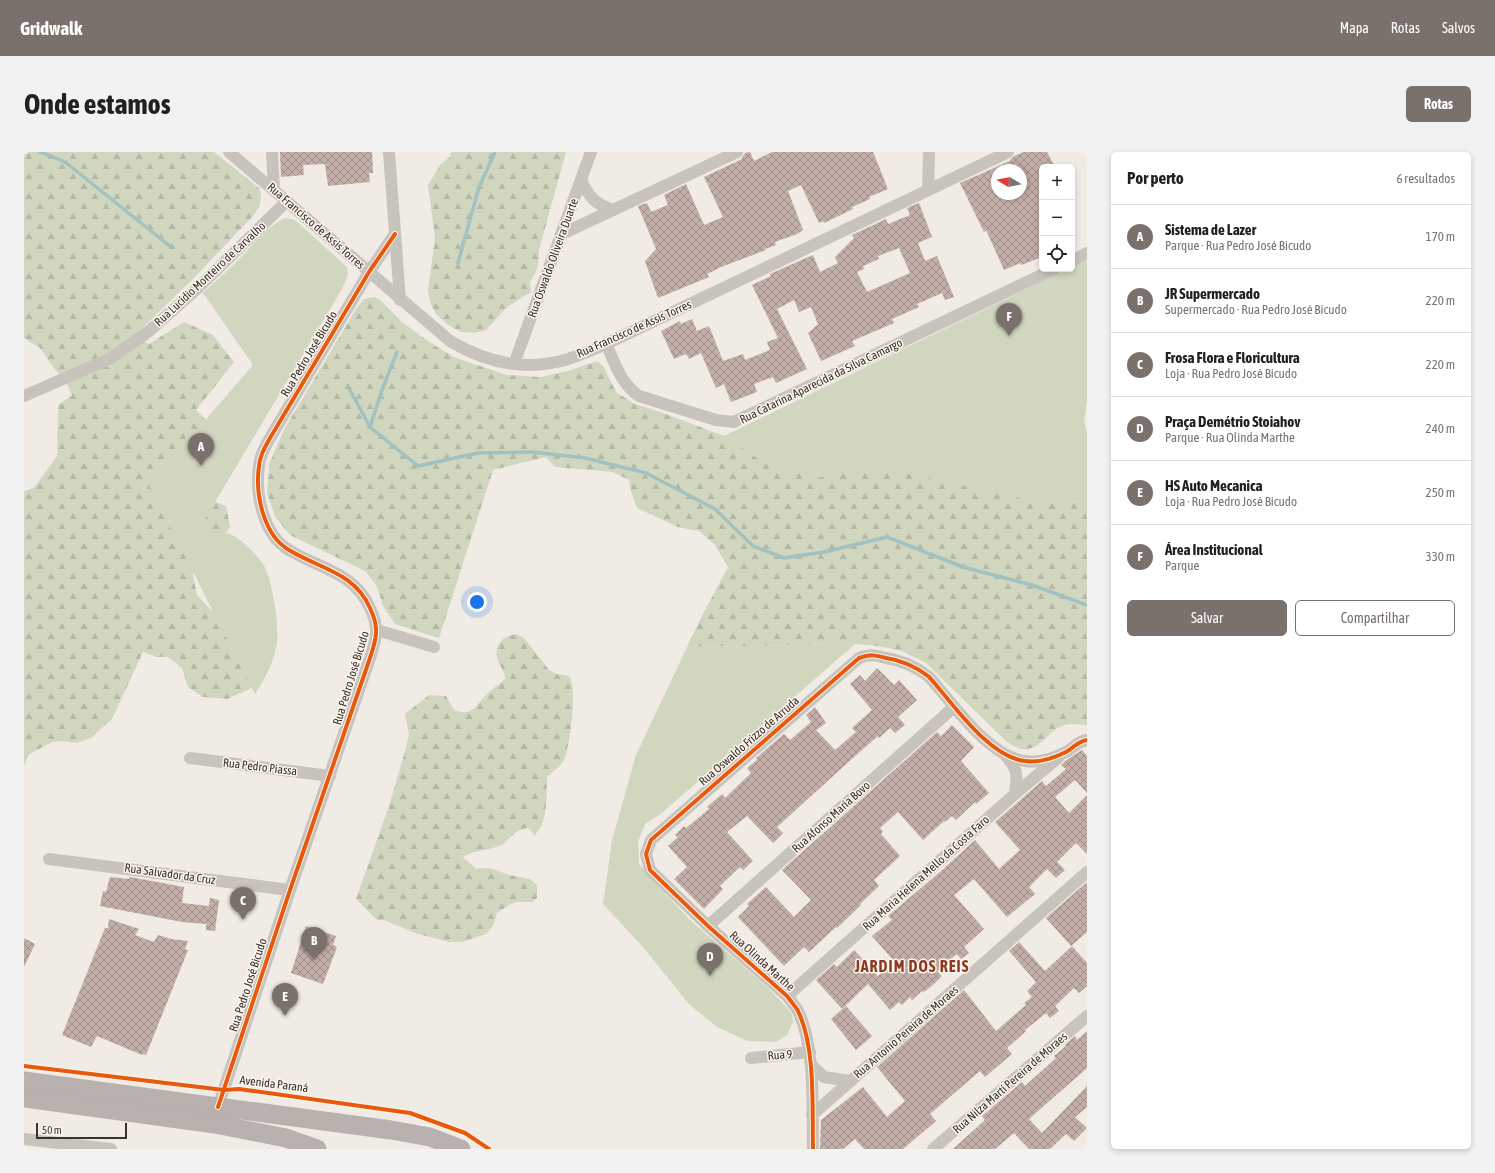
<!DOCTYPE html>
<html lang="pt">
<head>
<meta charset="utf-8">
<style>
	:root { --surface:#fff; --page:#f2f2f2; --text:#202124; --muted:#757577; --line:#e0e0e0; --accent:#7a716c }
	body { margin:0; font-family:"Asap Condensed",sans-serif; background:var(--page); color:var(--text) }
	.controls { position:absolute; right:12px; top:12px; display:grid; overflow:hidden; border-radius:6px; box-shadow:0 2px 6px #0003 }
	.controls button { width:36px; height:36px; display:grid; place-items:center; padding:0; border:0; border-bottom:1px solid var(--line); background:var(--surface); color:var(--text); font:20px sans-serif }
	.compass { position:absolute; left:967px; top:12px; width:36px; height:36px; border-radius:50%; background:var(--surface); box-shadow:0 2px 6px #0003; rotate:280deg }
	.scale { position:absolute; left:12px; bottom:10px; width:91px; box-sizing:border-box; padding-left:4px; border:2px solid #3b302b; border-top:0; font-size:11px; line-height:14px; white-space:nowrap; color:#3b302b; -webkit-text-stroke:3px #fbf5ee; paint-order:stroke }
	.you { position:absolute; left:453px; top:450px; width:14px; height:14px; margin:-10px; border:3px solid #fff; border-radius:50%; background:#1a73e8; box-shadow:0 0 0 6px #1a73e833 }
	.badge { display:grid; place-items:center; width:26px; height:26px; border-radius:50%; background:var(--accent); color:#fff; font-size:13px; font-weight:700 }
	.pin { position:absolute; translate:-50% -33px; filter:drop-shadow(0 1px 2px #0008) }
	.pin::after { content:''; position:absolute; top:21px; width:14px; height:12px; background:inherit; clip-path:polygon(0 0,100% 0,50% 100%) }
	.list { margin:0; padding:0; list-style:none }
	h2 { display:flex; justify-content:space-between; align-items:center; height:52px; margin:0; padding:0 16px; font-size:17px }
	h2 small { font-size:13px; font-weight:400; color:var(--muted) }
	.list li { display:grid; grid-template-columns:26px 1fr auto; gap:12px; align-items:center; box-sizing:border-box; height:64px; padding:0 16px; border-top:1px solid var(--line) }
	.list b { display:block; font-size:15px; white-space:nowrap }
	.list p { margin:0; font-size:13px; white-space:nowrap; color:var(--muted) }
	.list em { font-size:13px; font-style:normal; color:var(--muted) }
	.actions { display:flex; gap:8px; padding:12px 16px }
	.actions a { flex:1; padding:9px 0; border:1px solid var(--accent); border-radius:6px; text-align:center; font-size:14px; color:var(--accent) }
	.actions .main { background:var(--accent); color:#fff }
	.icon { flex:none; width:22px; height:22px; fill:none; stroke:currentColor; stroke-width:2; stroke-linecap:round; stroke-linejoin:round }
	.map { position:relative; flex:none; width:1063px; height:997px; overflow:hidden; border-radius:6px }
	header { display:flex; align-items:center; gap:24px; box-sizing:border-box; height:56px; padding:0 20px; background:var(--accent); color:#fff }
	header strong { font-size:19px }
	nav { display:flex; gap:22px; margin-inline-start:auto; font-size:14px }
	.intro { display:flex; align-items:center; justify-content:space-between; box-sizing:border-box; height:96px; padding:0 24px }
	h1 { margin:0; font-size:28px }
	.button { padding:10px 18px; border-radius:6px; background:var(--accent); color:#fff; font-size:14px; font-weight:700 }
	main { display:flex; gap:24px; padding:0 24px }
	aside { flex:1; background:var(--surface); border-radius:6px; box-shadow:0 2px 6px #0003 }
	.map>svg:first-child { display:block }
</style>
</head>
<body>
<header>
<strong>Gridwalk</strong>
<nav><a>Mapa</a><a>Rotas</a><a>Salvos</a></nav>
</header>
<div class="intro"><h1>Onde estamos</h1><a class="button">Rotas</a></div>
<main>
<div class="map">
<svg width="1063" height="997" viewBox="0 0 1063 997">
	<defs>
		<pattern id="forest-firs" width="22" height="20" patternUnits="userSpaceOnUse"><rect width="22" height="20" fill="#d1d6bf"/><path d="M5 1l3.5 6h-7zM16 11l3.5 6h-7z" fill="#b4b8a4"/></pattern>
		<pattern id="building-cross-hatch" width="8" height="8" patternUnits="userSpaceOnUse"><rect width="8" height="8" fill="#c3afa7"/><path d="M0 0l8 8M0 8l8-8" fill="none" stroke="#a08f88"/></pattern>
	</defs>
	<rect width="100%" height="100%" fill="#f0ebe5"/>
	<g fill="url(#forest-firs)">
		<path d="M0,0H190L235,36C239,48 236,54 229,64L169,127L111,183L125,192L160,170L189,183L210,210L172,258L184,270V347L202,354L206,375L195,392L177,404L169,423L173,443L186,457L204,465L236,525L226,537L203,547L179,545L164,535L158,516L144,505H133L119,500L88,567L67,586L53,591L36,589L28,590L4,603L0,614V339L10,336L33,304L34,253L48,243L41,229L29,215L16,196L0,186Z"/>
		<polygon points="427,0 542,0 515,98 514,115 506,130 507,140 483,155 462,178 451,181 437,180 424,173 412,162 406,150 404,138 411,86 404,33 416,13 426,5"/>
		<path d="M350,145L355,147L378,170L405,190L432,206L483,223L517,225L547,218L573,209L579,214L592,240L609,251L642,262L700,284L708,289L1040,350L1063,349V573C1056,573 1047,571 1041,573C1023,577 1019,599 997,597C993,596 987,592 983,590L902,511L878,499L854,494L831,492L663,495L679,462L704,415L691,393L675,379L654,375L613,356L606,336L605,328L589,320L531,315L522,305L469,318L415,486L371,472L359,454L353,434L341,419L266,383L252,366L243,342L245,312L261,276L332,157L340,147Z"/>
		<path d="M492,482L500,486L525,518L533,522L545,524C554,534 546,598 539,610C535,615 528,620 523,625C522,643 525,668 511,683L504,676C489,677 487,689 475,694C463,699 449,698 439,705L452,717L466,716L485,723L506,727L513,733V746L508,750H493L485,753L473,761L469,774L462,782L438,790H425L391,781L360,768H353L332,747L365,654L381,599L385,583L381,562L405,543L422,544L430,558C450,565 451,554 464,541C469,536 476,532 481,527C481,518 475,514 473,506C470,492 479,484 492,482Z"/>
	</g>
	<g fill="#d1d6bf">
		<path d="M261,66L271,68L323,115L324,123L318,137L175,377C186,379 197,379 208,383C217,387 233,403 239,412C248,426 255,472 253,489C251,508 241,527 231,542L125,333L229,213L179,141C191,129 204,119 215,107C230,92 242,75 261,66Z"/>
		<polygon points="1063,108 1063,250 1060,270 1063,281 1063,349 1016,351 877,320 842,316 793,326 745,314 700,284 1044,117 1048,117 1048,115"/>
		<polygon points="831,492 638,661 621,672 614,690 615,712 634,734 666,768 744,836 763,856 768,862 769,870 763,883 752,890 724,889 693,875 665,852 618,794 579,752 588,688 612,603 663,495"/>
	</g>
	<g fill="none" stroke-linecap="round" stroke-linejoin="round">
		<g stroke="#a1c2c1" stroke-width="3.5">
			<polyline points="16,0 41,10 147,95"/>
			<polyline points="434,111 455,35 471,0"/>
			<polyline points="326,238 346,275 394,314 454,301 508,300 561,306 622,321 691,357 729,394 760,406 800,400 863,385 939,415 1008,433 1063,453"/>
			<polyline points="346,275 358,238 373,200"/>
		</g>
	</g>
	<g fill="url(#building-cross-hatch)" fill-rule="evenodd">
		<polygon points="256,0 348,0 349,21 345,21 346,30 304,34 301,12 279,13 280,23 257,25"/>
		<polygon points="724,0 726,0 730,9 748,0 849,0 864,37 845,45 846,47 828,55 829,57 800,71 799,69 795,71 777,33 764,39 779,78 773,82 751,90 752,93 741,97 742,98 697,115 683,122 685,125 634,146 621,109 632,97 614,54 623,51 627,60 644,53 640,43 662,32 680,73 699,65 680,25 718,7 718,6 720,2"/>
		<path d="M1000,0H1023L1031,15H1018V105L997,113L996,111L980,118L962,78L960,80L936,31L986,9V8L990,4ZM973,18H997V42H973Z"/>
		<path d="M895,51L908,85L894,91L901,109L913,104L930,145L921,148L918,141L893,152L895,155L868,167L870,171L828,189L831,194L797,209L784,181L794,172L787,155L775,160L770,148L753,157L783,217L752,231L749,225L730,232L733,240L707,250L700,232L692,236L677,201L665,207L662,202L650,207L637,179L656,169L657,172L668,167L673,179L685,174L699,209L719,202L721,208L746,198L743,190L754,186L728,133L747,124L746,122L789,103L796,120L814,111L811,105L830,86L828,83L862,67L864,72L886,63L883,56ZM875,96L886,121L843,140L833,120L840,117L839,114L855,107L854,104Z"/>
		<polygon points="853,516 870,533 875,528 893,548 874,565 881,573 871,581 866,576 855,586 854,584 830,605 753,675 759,681 749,691 723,664 703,680 729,709 719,718 716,715 696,734 699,737 680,757 650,727 663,715 644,694 654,685 651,683 660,674 662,676 685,657 683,655 698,642 701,646 727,621 723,616 733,608 732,606 760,582 766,588 787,570 782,563 791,555 802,571 792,578 811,598 832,580 828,576 848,558 826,532 836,523 841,529"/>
		<polygon points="928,573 950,595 937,609 965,641 952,652 951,650 932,668 928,664 921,670 920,669 899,688 874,660 856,676 859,680 857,682 876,704 850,728 855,734 836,752 837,753 813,776 812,775 785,800 780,795 760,814 714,765 725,754 723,752 742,735 770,765 787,748 758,718 913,580 917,584"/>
		<polygon points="1058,598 1063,604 1063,641 1051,628 1031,645 1045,661 1063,643 1063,702 1052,691 1033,710 1041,718 1032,726 1023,717 1005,735 1011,742 983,765 950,727 930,743 960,777 940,795 945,801 937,807 933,802 913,819 918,824 911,831 900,840 898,839 888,848 886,845 878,853 875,850 866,858 844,832 818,857 792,828 810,812 813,815 830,798 854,824 870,809 848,784 868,768 864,764 916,720 951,688 975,717 996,698 971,670 1018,629 1022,634 1042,617 1037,613 1041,609"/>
		<polygon points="86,725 105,727 106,725 160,735 158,751 185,754 186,746 195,748 191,779 182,778 182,772 158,770 76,754 79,739 82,740"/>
		<polygon points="1063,730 1063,780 1047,794 1022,766"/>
		<polygon points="85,767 115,777 111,783 130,790 134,783 147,787 164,789 161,797 164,798 122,903 119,902 118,903 73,884 67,895 38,883 81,776 84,776"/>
		<polygon points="282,774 312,784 309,793 313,795 299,832 267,821"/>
		<polygon points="0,786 11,792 0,815"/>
		<polygon points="995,790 1021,819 1048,794 1063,811 1063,834 1055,841 1050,836 1031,854 1035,859 1026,866 1022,861 1001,878 1002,879 983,896 988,902 961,925 956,919 906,962 912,969 879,997 840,997 831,987 819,997 796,997 797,968 839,935 863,965 881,949 853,915 940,838 972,879 1002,853 1000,851 1008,845 1003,839 1012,830 985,799"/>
		<polygon points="822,854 848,884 832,898 807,867"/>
		<polygon points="1063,879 1063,916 1005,967 1018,981 1063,934 1063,955 1051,965 1063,976 1050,989 1042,982 1026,997 1005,997 990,981 971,997 929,997 961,968 958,964 998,930 1001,934 1032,906 1030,904 1042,894 1041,893 1051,884 1053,888"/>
	</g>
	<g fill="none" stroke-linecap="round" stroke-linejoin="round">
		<g stroke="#c9c3be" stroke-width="12">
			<path d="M205,0L426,189C463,211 502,220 544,207C557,203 570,197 582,192L984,0"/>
			<polyline points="248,0 250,37"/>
			<polyline points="365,0 376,148"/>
			<polyline points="904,38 905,0"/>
			<polyline points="589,58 713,0"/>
			<path d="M538,82L589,58C571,52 565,45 557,28"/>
			<polyline points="1048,109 1063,101"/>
			<path d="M582,192C591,211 597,232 615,244L692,268L710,270L1030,117"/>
			<polyline points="490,212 567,0"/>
			<polyline points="0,244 87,206 124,180 175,135 263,49"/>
			<polyline points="353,478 410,495"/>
			<path d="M982,604C995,619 993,623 991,642"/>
			<polyline points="166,606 306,624"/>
			<polyline points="25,707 266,738"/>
			<polyline points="684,774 930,555"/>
			<polyline points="763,844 991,642 1034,606"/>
			<polyline points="727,906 786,900"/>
			<polyline points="787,913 800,925 827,929"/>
			<path d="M194,955L266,738L347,503C353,484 355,475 346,456C330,420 296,417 265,398C239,383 231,341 235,314C236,303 241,295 246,286L345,120L371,82"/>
			<polyline points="788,963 1063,720"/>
			<polyline points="0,987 87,997"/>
			<path d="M789,997C788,956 792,893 773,857C770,853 766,848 763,844L684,774L626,718L622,702L627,688L835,506C846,502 851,503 862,506C876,508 892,515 904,524C910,530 916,538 922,545C940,567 971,606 1001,609C1014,611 1030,606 1042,600C1051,595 1052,590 1063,588"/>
			<polyline points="909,997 1063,864"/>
		</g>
		<g stroke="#b8b1ad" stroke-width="19">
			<polyline points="0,929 367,978 406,985 437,997"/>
			<polyline points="0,946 191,972 262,986 293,997"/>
		</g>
		<defs>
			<g id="cycleway">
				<polyline points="0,914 200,938 215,937 386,961 441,981 465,997"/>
				<path d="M194,955L266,738L347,503C353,484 355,475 346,456C330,420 296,417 265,398C239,383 231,341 235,314C236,303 241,295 246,286L345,120L371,82"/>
				<path d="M789,997C788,956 792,893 773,857C770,853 766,848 763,844L684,774L626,718L622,702L627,688L835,506C846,502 851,503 862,506C876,508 892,515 904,524C910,530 916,538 922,545C940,567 971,606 1001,609C1014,611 1030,606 1042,600C1051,595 1052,590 1063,588"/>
			</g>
		</defs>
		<use href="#cycleway" stroke="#fbf5ee" stroke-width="6"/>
		<use href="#cycleway" stroke="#e8590c" stroke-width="4"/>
	</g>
	<g text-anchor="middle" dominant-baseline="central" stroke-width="3" stroke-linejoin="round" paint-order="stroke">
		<g font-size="12" fill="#3b302b" stroke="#fbf5ee">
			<text transform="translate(292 74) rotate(41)">Rua Francisco de Assis Torres</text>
			<text transform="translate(529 106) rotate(-70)">Rua Oswaldo Oliveira Duarte</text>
			<text transform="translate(186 122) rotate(-43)">Rua Lucídio Monteiro de Carvalho</text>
			<text transform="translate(610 177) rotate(-24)">Rua Francisco de Assis Torres</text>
			<text transform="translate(285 202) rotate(-59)">Rua Pedro José Bicudo</text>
			<text transform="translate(797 229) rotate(-26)">Rua Catarina Aparecida da Silva Camargo</text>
			<text transform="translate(327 526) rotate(-73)">Rua Pedro José Bicudo</text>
			<text transform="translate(725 589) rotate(-41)">Rua Oswaldo Frizzo de Arruda</text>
			<text transform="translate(236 615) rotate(7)">Rua Pedro Piassa</text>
			<text transform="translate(807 665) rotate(-42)">Rua Afonso Maria Bovo</text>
			<text transform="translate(902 721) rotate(-42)">Rua Maria Helena Mello da Costa Faro</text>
			<text transform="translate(146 722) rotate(8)">Rua Salvador da Cruz</text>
			<text transform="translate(738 809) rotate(42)">Rua Olinda Marthe</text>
			<text transform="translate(224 833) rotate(-72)">Rua Pedro José Bicudo</text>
			<text transform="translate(882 880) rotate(-41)">Rua Antonio Pereira de Moraes</text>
			<text transform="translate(756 903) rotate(-5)">Rua 9</text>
			<text transform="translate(986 931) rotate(-41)">Rua Nilza Marti Pereira de Moraes</text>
			<text transform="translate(250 932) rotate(7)">Avenida Paraná</text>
		</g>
		<g font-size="16" font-weight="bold" letter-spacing="1" fill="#8c3b22" stroke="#fbf5ee">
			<text x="888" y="814">JARDIM DOS REIS</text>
		</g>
	</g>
</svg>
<div class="controls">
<button>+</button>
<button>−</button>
<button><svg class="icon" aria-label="locate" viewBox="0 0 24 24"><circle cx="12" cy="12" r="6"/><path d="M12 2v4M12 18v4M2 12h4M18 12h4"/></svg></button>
</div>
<svg class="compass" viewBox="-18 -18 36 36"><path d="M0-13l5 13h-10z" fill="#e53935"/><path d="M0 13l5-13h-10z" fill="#757577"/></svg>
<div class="scale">50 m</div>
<div class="you"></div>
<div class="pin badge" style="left:177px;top:314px">A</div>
<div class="pin badge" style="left:290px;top:808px">B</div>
<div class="pin badge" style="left:219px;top:768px">C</div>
<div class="pin badge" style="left:686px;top:824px">D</div>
<div class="pin badge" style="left:261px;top:864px">E</div>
<div class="pin badge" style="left:985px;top:184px">F</div>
</div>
<aside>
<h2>Por perto<small>6 resultados</small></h2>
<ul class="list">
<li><span class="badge">A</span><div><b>Sistema de Lazer</b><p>Parque · Rua Pedro José Bicudo</p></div><em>170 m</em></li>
<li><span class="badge">B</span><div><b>JR Supermercado</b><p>Supermercado · Rua Pedro José Bicudo</p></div><em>220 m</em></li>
<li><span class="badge">C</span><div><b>Frosa Flora e Floricultura</b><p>Loja · Rua Pedro José Bicudo</p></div><em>220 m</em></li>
<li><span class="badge">D</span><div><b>Praça Demétrio Stoiahov</b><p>Parque · Rua Olinda Marthe</p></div><em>240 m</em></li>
<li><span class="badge">E</span><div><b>HS Auto Mecanica</b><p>Loja · Rua Pedro José Bicudo</p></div><em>250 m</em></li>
<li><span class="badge">F</span><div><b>Área Institucional</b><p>Parque</p></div><em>330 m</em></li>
</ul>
<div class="actions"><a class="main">Salvar</a><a>Compartilhar</a></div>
</aside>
</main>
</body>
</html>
